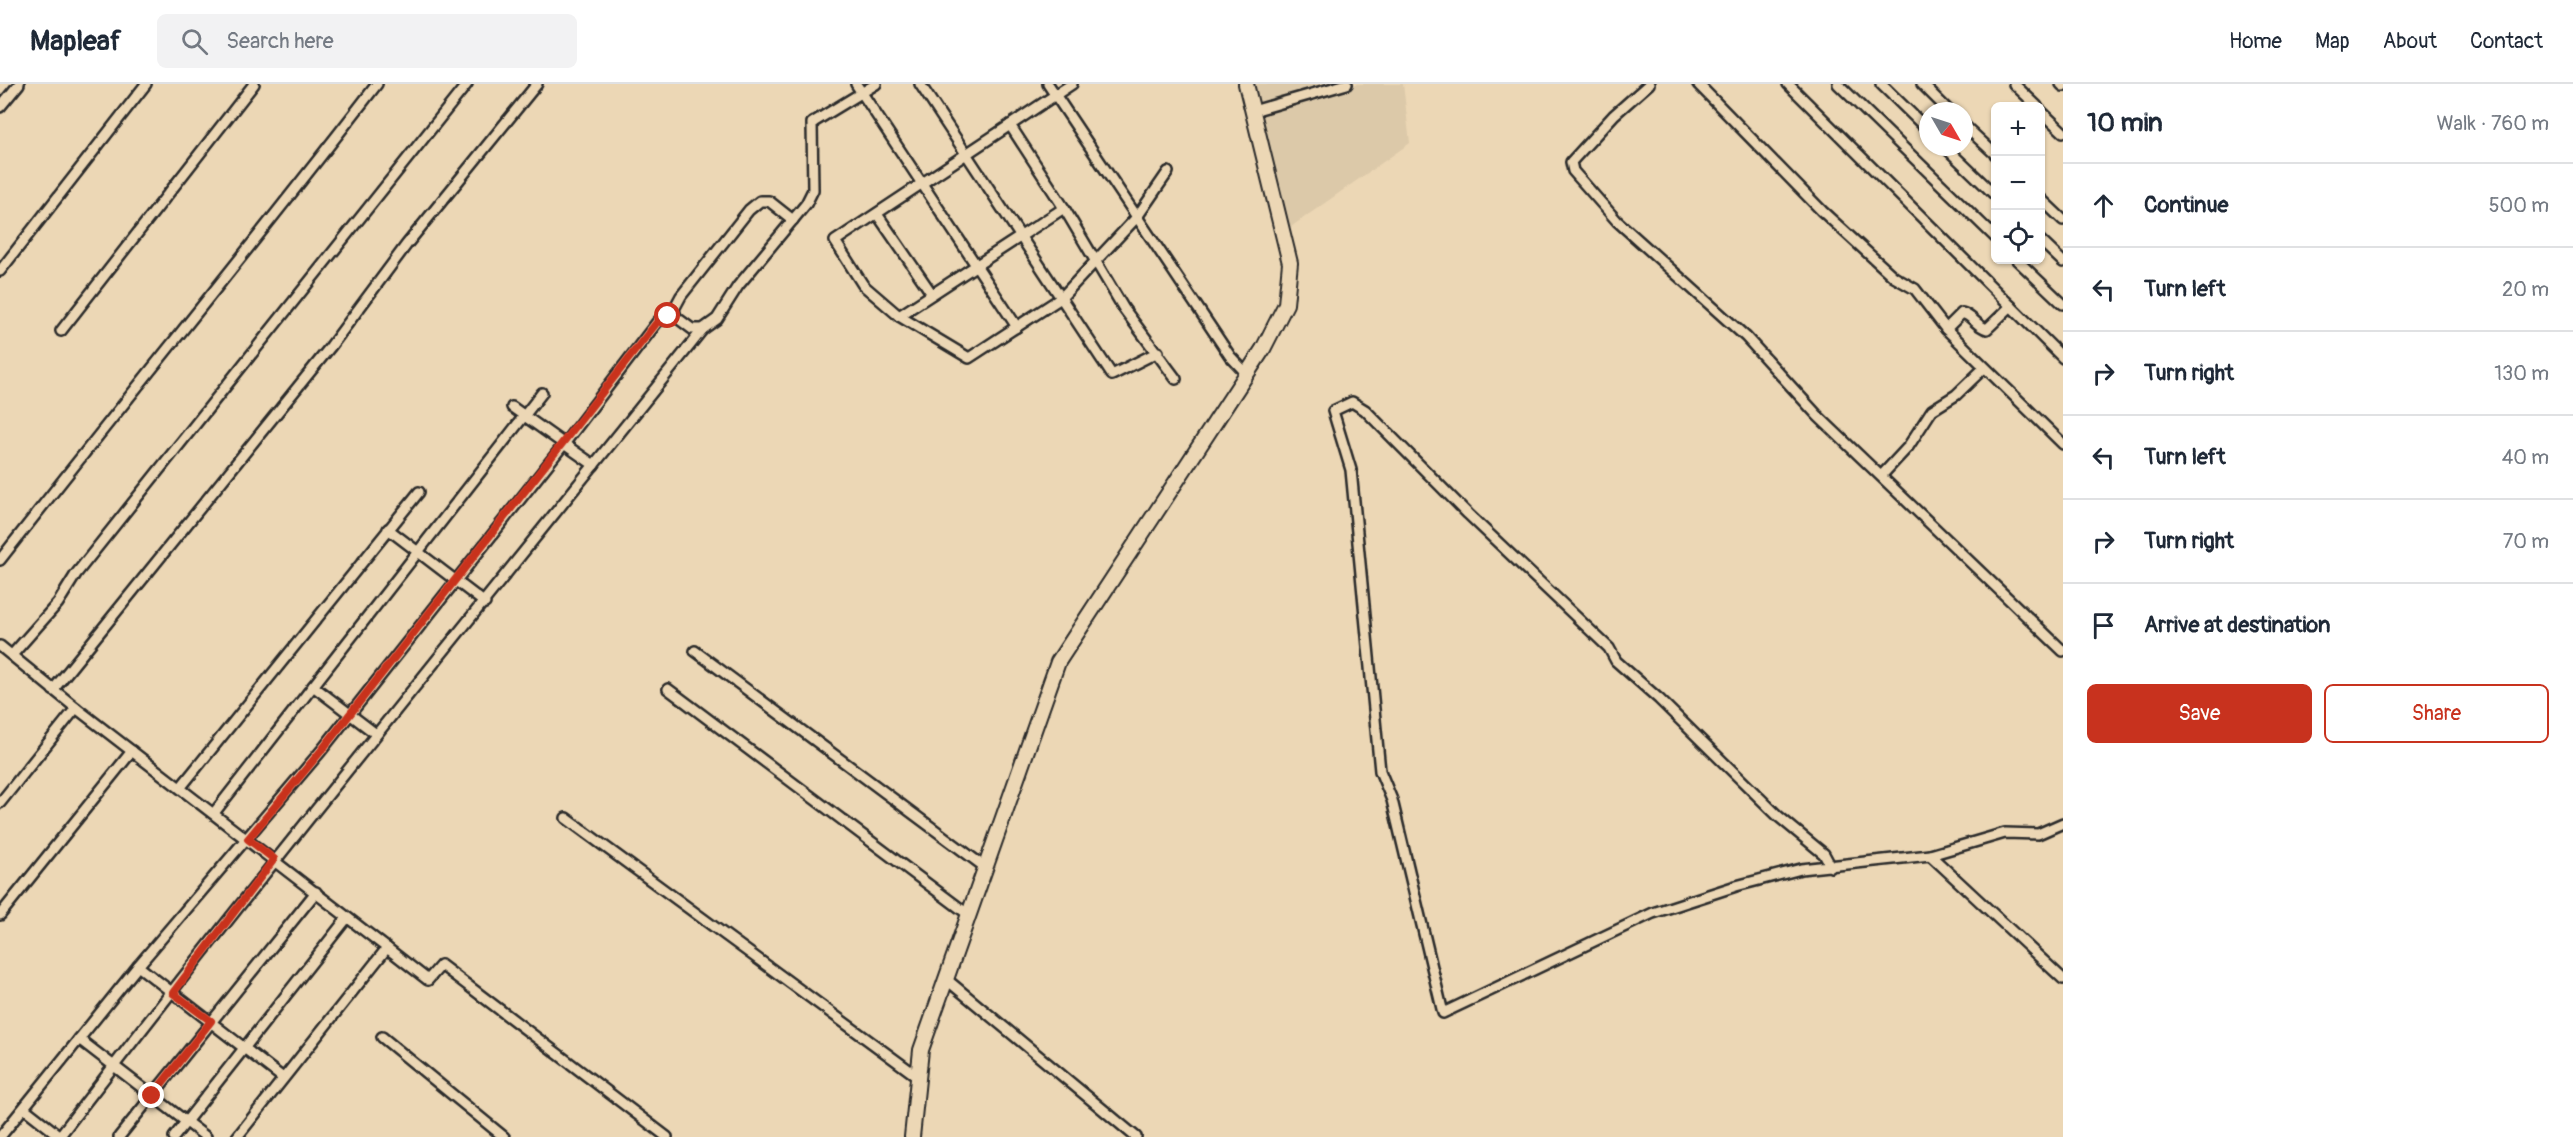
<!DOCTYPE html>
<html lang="en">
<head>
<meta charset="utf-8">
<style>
	:root { --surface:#fff; --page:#f2f2f3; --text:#1f2937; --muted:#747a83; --line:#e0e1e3; --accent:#c8321e }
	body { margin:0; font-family:Pangolin,sans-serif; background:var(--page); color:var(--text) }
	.controls { position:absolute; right:18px; top:18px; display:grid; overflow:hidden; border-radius:9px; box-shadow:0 2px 4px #0004 }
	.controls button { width:54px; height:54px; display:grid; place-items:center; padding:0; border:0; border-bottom:2px solid var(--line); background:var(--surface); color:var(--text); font:30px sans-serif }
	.compass { position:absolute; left:1919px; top:18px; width:54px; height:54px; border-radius:50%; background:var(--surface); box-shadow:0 2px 4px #0004; rotate:129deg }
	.stop { position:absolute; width:18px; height:18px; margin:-14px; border:4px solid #c8321e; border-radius:50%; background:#fff }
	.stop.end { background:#c8321e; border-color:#fff; box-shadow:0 2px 6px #0008 }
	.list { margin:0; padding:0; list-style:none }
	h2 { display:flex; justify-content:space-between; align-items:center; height:78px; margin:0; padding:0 24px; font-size:26px }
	h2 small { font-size:20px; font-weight:400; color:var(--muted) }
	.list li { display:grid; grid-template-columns:39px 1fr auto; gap:18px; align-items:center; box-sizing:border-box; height:84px; padding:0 24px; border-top:2px solid var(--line) }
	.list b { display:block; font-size:22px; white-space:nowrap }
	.list em { font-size:20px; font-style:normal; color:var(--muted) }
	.actions { display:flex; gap:12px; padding:18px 24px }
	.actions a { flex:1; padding:14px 0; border:2px solid var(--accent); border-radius:9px; text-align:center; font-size:21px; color:var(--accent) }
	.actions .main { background:var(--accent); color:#fff }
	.icon { flex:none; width:33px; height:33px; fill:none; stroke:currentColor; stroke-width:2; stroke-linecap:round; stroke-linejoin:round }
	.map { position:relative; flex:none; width:2063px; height:1053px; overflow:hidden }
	header { display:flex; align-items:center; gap:36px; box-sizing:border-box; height:84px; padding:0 30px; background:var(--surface); border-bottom:2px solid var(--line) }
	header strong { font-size:28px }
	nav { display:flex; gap:33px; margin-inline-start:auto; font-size:21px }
	.search { width:420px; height:54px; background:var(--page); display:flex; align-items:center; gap:15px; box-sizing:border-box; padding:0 21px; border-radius:9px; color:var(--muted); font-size:22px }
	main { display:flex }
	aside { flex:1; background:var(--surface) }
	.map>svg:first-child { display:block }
</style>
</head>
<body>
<header>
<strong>Mapleaf</strong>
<div class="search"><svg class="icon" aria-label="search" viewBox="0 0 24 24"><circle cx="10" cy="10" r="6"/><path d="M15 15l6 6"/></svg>Search here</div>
<nav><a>Home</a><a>Map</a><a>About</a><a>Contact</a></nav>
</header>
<main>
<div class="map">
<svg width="2063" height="1053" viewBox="0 0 2063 1053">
	<rect width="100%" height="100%" fill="#ecd7b5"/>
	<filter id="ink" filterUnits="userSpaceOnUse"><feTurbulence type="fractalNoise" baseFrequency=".0167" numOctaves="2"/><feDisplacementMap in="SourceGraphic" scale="12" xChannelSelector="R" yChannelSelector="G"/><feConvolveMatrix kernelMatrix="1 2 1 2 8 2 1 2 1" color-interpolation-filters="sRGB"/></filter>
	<g filter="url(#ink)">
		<polygon fill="#dcc9a9" points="1248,0 1403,0 1410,59 1285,147"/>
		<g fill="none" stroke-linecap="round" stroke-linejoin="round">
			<defs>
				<g id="street">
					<polyline points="856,0 1017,243"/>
					<polyline points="920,0 1112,291 1158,268"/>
					<polyline points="1048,0 1230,272 1247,290"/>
					<polyline points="1072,0 835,157 863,201 899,232 969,274 1061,214 1137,133 1168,88"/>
					<polyline points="1649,0 1614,31 1571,78 1573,87 1617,137 1746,253 1818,332 2063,567"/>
					<polyline points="1698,0 1822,127 1894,193 1915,205 1946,245 2063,360"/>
					<polyline points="1788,0 2063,274"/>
					<polyline points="1838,0 1996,154"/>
					<polyline points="1881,0 1928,46"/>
					<polyline points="1922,0 1949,27"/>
					<polyline points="2014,0 2037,22"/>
					<polyline points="2061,0 2063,2"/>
					<polyline points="0,23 19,0"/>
					<polyline points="2040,26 2063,48"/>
					<polyline points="1253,27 1347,0"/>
					<polyline points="1010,41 1064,124 1124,225 1176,295"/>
					<polyline points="1964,41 1996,71"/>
					<polyline points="1945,63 1996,112"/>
					<polyline points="2040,114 2063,136"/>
					<polyline points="877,130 932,210"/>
					<polyline points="2040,156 2063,178"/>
					<polyline points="2017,176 2063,220"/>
					<polyline points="0,187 146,0"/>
					<polyline points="899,232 1064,124"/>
					<polyline points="676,233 674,225 681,212 749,126 760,117 769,117 793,136"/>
					<path d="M1946,245L1962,229C1973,232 1976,242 1987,245L2011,222"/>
					<polyline points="61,247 254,0"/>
					<polyline points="512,323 564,360 658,237 676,233 692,245 703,245 717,235 738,202 806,120 813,106 812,39 876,0"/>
					<polyline points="1882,391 1908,363 1932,326 1956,311 1984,284"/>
					<polyline points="388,445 485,519"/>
					<path d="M0,476C125,316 254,160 377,0"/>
					<polyline points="0,562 76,624 387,864 237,1053"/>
					<polyline points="695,567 986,784"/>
					<polyline points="12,571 58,519 76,490 467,0"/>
					<polyline points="313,602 376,650"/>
					<polyline points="668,605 969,831"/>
					<polyline points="53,606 331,262 407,160 537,0"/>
					<polyline points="181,703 419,408"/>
					<polyline points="0,719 76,624"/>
					<polyline points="214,729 542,309"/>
					<polyline points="566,734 917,992"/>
					<polyline points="1930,771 2063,895"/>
					<polyline points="1831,783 1824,770 1778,732 1659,615 1616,577 1609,564 1468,430 1365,326 1352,318 1333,327 1351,386 1380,687 1392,716 1443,929 1653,829 1736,802 1801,785 1930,771 2005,749 2038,750 2063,739"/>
					<polyline points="0,831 132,667"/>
					<polyline points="387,864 428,896 441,881 667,1053"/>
					<polyline points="138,882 283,994"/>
					<polyline points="946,895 1136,1053"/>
					<polyline points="382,953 504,1053"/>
					<polyline points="79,955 206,1053"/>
					<polyline points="24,1024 61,1053"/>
					<polyline points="0,1053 138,882 321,667 564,360 594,381"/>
					<path d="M59,1053C269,779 488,514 703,245"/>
					<polyline points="119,1053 316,808"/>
					<polyline points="174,1053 347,834"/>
				</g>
				<polyline id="secondary" points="912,1053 921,966 1058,578 1263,265 1286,220 1290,179 1246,0"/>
			</defs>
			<use href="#street" stroke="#2b2b2b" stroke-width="14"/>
			<use href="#secondary" stroke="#2b2b2b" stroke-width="18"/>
			<use href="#street" stroke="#ecd7b5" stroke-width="9"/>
			<use href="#secondary" stroke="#ecd7b5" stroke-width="14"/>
		</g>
	</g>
	<g fill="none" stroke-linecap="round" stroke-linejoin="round" filter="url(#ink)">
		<polyline stroke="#c8321e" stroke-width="8" points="152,1012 211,937 173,909 274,775 248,755 321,667 658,237 668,232"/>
	</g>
</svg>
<div class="controls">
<button>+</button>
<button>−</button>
<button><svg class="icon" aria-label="locate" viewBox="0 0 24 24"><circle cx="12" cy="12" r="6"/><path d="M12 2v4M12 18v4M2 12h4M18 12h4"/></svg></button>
</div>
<svg class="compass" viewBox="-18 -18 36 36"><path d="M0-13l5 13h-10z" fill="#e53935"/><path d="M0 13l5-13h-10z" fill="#747a83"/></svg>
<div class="stop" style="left:668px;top:232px"></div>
<div class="stop end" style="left:152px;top:1012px"></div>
</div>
<aside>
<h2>10 min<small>Walk · 760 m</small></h2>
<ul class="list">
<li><svg class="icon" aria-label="ahead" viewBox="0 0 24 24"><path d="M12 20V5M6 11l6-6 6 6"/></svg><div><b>Continue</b></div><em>500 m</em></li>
<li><svg class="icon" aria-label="left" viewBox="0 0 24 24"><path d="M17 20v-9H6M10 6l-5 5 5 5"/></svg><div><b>Turn left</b></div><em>20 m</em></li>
<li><svg class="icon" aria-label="right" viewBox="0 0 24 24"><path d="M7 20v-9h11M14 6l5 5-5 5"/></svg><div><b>Turn right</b></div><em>130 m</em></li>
<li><svg class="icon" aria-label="left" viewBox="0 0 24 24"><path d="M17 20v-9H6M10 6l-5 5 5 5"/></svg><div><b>Turn left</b></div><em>40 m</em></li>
<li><svg class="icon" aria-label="right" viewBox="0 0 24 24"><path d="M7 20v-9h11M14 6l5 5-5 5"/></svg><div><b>Turn right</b></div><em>70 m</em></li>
<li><svg class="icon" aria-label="arrive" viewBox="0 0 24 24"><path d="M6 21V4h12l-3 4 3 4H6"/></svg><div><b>Arrive at destination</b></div></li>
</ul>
<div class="actions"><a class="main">Save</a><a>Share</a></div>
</aside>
</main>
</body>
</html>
